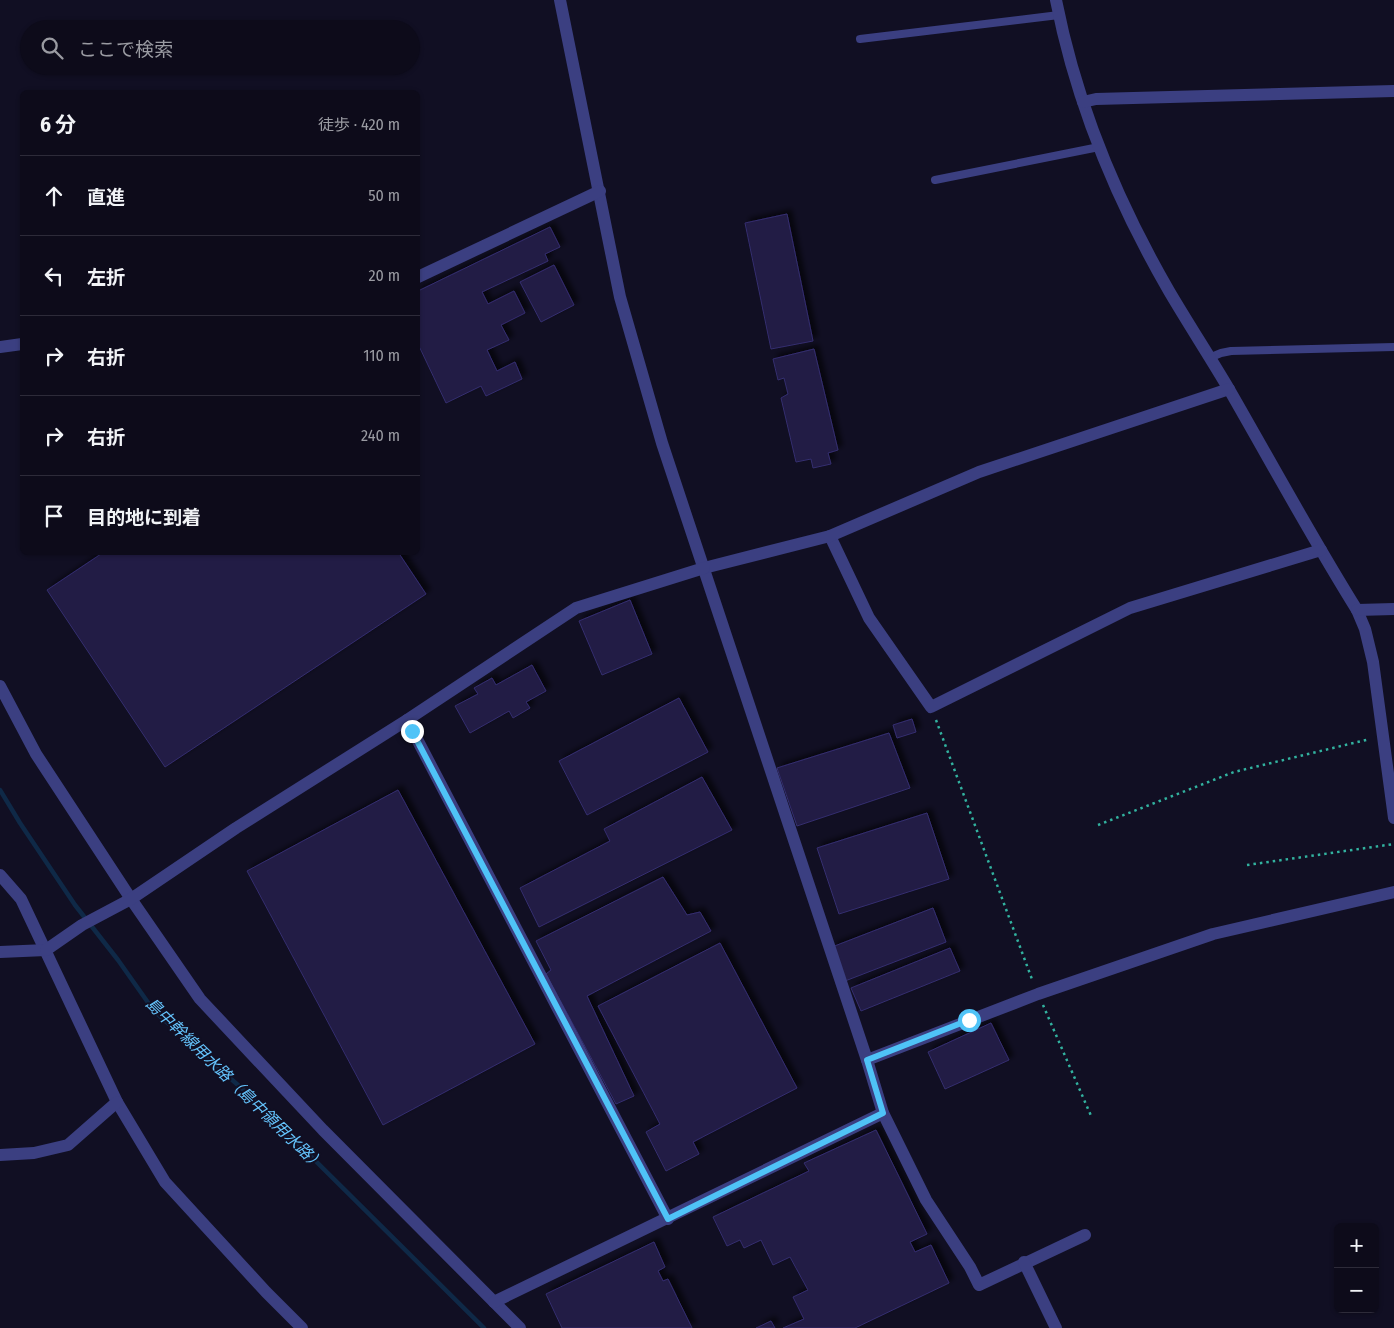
<!DOCTYPE html>
<html lang="ja">
<head>
<meta charset="utf-8">
<style>
	:root { --surface:#0d0b1a; --page:#161423; --text:#f1f3f6; --muted:#9a9ba2; --line:#2d2b39 }
	body { margin:0; font-family:"Fira Sans Condensed","Noto Sans JP",sans-serif; background:var(--page); color:var(--text) }
	.controls { position:absolute; right:15px; bottom:15px; display:grid; overflow:hidden; border-radius:8px; box-shadow:0 1px 4px #0004 }
	.controls button { width:45px; height:45px; display:grid; place-items:center; padding:0; border:0; border-bottom:1px solid var(--line); background:var(--surface); color:var(--text); font:25px sans-serif }
	.stop { position:absolute; width:15px; height:15px; margin:-11px; border:4px solid #4fc3f7; border-radius:50%; background:#fff }
	.stop.end { background:#4fc3f7; border-color:#fff; box-shadow:0 1px 5px #0008 }
	.list { margin:0; padding:0; list-style:none }
	h2 { display:flex; justify-content:space-between; align-items:center; height:65px; margin:0; padding:0 20px; font-size:21px }
	h2 small { font-size:16px; font-weight:400; color:var(--muted) }
	.list li { display:grid; grid-template-columns:32px 1fr auto; gap:15px; align-items:center; box-sizing:border-box; height:80px; padding:0 20px; border-top:1px solid var(--line) }
	.list b { display:block; font-size:19px; white-space:nowrap }
	.list em { font-size:16px; font-style:normal; color:var(--muted) }
	.icon { flex:none; width:28px; height:28px; fill:none; stroke:currentColor; stroke-width:2; stroke-linecap:round; stroke-linejoin:round }
	.map { position:relative; flex:none; width:1394px; height:1328px; overflow:hidden }
	.search { position:absolute; background:var(--surface); box-shadow:0 1px 4px #0004; left:20px; top:20px; width:400px; height:55px; display:flex; align-items:center; gap:12px; box-sizing:border-box; padding:0 18px; border-radius:28px; color:var(--muted); font-size:19px }
	.panel { position:absolute; background:var(--surface); box-shadow:0 1px 4px #0004; left:20px; top:90px; width:400px; height:465px; border-radius:8px }
	.map>svg:first-child { display:block }
</style>
</head>
<body>
<div class="map">
<svg width="1394" height="1328" viewBox="0 0 1394 1328">
	<defs>
		<filter id="shadow"><feDropShadow dx="4.5" dy="-4.5" stdDeviation="2.5" flood-color="#0009"/></filter>
	</defs>
	<rect width="100%" height="100%" fill="#110f23"/>
	<g fill="none" stroke-linecap="round" stroke-linejoin="round">
		<polyline stroke="#0f2947" stroke-width="4.5" points="0,790 20,823 75,905 118,960 154,1011 247,1093 484,1328"/>
	</g>
	<g fill="#201b44" stroke="#352e6f" filter="url(#shadow)">
		<polygon points="787,214 813,341 771,349 745,223"/>
		<polygon points="550,227 560,247 545,254 548,261 482,292 488,304 514,291 525,313 501,325 509,340 487,350 497,371 515,362 522,379 486,396 481,386 446,403 418,344 418,291"/>
		<polygon points="554,265 574,305 541,322 520,282"/>
		<polygon points="814,349 838,450 828,453 831,464 813,468 811,459 796,462 781,398 788,394 784,378 778,380 773,359"/>
		<polygon points="104,552 398,552 426,594 165,767 47,590"/>
		<polygon points="630,600 652,654 602,675 579,621"/>
		<polygon points="532,665 546,691 526,702 530,708 513,718 509,711 470,733 455,706 478,694 474,688 492,678 496,685"/>
		<polygon points="679,698 708,752 587,815 559,761"/>
		<polygon points="912,719 916,732 897,738 893,725"/>
		<polygon points="889,733 910,788 797,826 777,768"/>
		<polygon points="702,777 732,830 539,927 520,888 610,841 604,829"/>
		<polygon points="398,790 535,1044 383,1125 247,871"/>
		<polygon points="927,813 949,879 839,914 817,848"/>
		<polygon points="663,877 687,915 700,912 711,931 587,996 634,1096 616,1104 546,974 551,970 536,941"/>
		<polygon points="933,908 946,942 845,981 832,947"/>
		<polygon points="720,943 797,1088 693,1142 699,1154 666,1171 646,1132 660,1124 598,1006"/>
		<polygon points="950,948 960,971 861,1011 851,988"/>
		<polygon points="991,1023 1009,1060 945,1089 928,1052"/>
		<polygon points="876,1130 927,1234 910,1242 915,1252 931,1245 949,1283 855,1328 783,1328 804,1319 793,1297 808,1290 790,1257 773,1265 761,1240 744,1248 740,1240 727,1246 713,1217 809,1171 804,1163"/>
		<polygon points="654,1242 665,1267 658,1271 663,1281 668,1279 692,1328 562,1328 546,1294"/>
		<polygon points="771,1321 775,1328 756,1328"/>
	</g>
	<g fill="none" stroke-linecap="round" stroke-linejoin="round">
		<g stroke="#32b29f" stroke-width="2.5" stroke-dasharray="2.5 4" stroke-linecap="butt">
			<polyline points="936,720 1033,982"/>
			<polyline points="1098,825 1234,772 1370,739"/>
			<polyline points="1247,865 1394,844"/>
			<polyline points="1043,1005 1092,1118"/>
		</g>
		<g stroke="#3b3f81" stroke-width="8">
			<polyline points="860,39 1059,15"/>
			<polyline points="935,180 1099,147"/>
			<polyline points="1209,358 1221,353 1231,351 1394,347"/>
		</g>
		<g stroke="#3b3f81" stroke-width="12">
			<polyline points="560,0 620,297 662,443 867,1060 883,1113 926,1200 970,1267 979,1285 1085,1235"/>
			<path d="M1056,0C1076,102 1117,201 1169,291C1189,325 1210,357 1230,391C1272,464 1312,538 1357,610L1365,629L1373,662L1394,818"/>
			<polyline points="1083,102 1096,99 1394,91"/>
			<polyline points="418,277 600,191"/>
			<polyline points="0,347 22,344"/>
			<polyline points="830,536 869,618 931,707 1130,608 1321,550"/>
			<polyline points="704,568 830,536 979,472 1229,389"/>
			<polyline points="1357,610 1394,609"/>
			<polyline points="0,875 21,899 117,1102 165,1182 266,1292 302,1328"/>
			<polyline points="0,952 46,950"/>
			<polyline points="867,1060 1038,994 1213,934 1394,892"/>
			<polyline points="0,1155 34,1153 68,1145 117,1102"/>
			<polyline points="1024,1262 1056,1328"/>
		</g>
		<g stroke="#3b3f81" stroke-width="12">
			<polyline points="0,686 36,754 131,899 200,999 323,1130 520,1328"/>
			<polyline points="407,720 668,1219"/>
			<polyline points="46,950 82,925 131,899 236,828 407,720 576,608 704,568"/>
			<polyline points="494,1302 883,1113"/>
		</g>
	</g>
	<g fill="none" stroke-linecap="round" stroke-linejoin="round">
		<polyline stroke="#4fc3f7" stroke-width="6" points="412,731 668,1219 883,1113 867,1060 969,1020"/>
	</g>
	<g text-anchor="middle" dominant-baseline="central" stroke-width="4" stroke-linejoin="round" paint-order="stroke">
		<g font-size="16" font-style="italic" fill="#64c2fb" stroke="#110f23">
			<text transform="translate(235 1084) rotate(44)">島中幹線用水路（島中領用水路）</text>
		</g>
	</g>
</svg>
<div class="controls">
<button>+</button>
<button>−</button>
</div>
<div class="stop" style="left:969px;top:1020px"></div>
<div class="stop end" style="left:412px;top:731px"></div>
<div class="search"><svg class="icon" aria-label="search" viewBox="0 0 24 24"><circle cx="10" cy="10" r="6"/><path d="M15 15l6 6"/></svg>ここで検索</div>
<section class="panel">
<h2>6 分<small>徒歩 · 420 m</small></h2>
<ul class="list">
<li><svg class="icon" aria-label="ahead" viewBox="0 0 24 24"><path d="M12 20V5M6 11l6-6 6 6"/></svg><div><b>直進</b></div><em>50 m</em></li>
<li><svg class="icon" aria-label="left" viewBox="0 0 24 24"><path d="M17 20v-9H6M10 6l-5 5 5 5"/></svg><div><b>左折</b></div><em>20 m</em></li>
<li><svg class="icon" aria-label="right" viewBox="0 0 24 24"><path d="M7 20v-9h11M14 6l5 5-5 5"/></svg><div><b>右折</b></div><em>110 m</em></li>
<li><svg class="icon" aria-label="right" viewBox="0 0 24 24"><path d="M7 20v-9h11M14 6l5 5-5 5"/></svg><div><b>右折</b></div><em>240 m</em></li>
<li><svg class="icon" aria-label="arrive" viewBox="0 0 24 24"><path d="M6 21V4h12l-3 4 3 4H6"/></svg><div><b>目的地に到着</b></div></li>
</ul>
</section>
</div>
</body>
</html>
